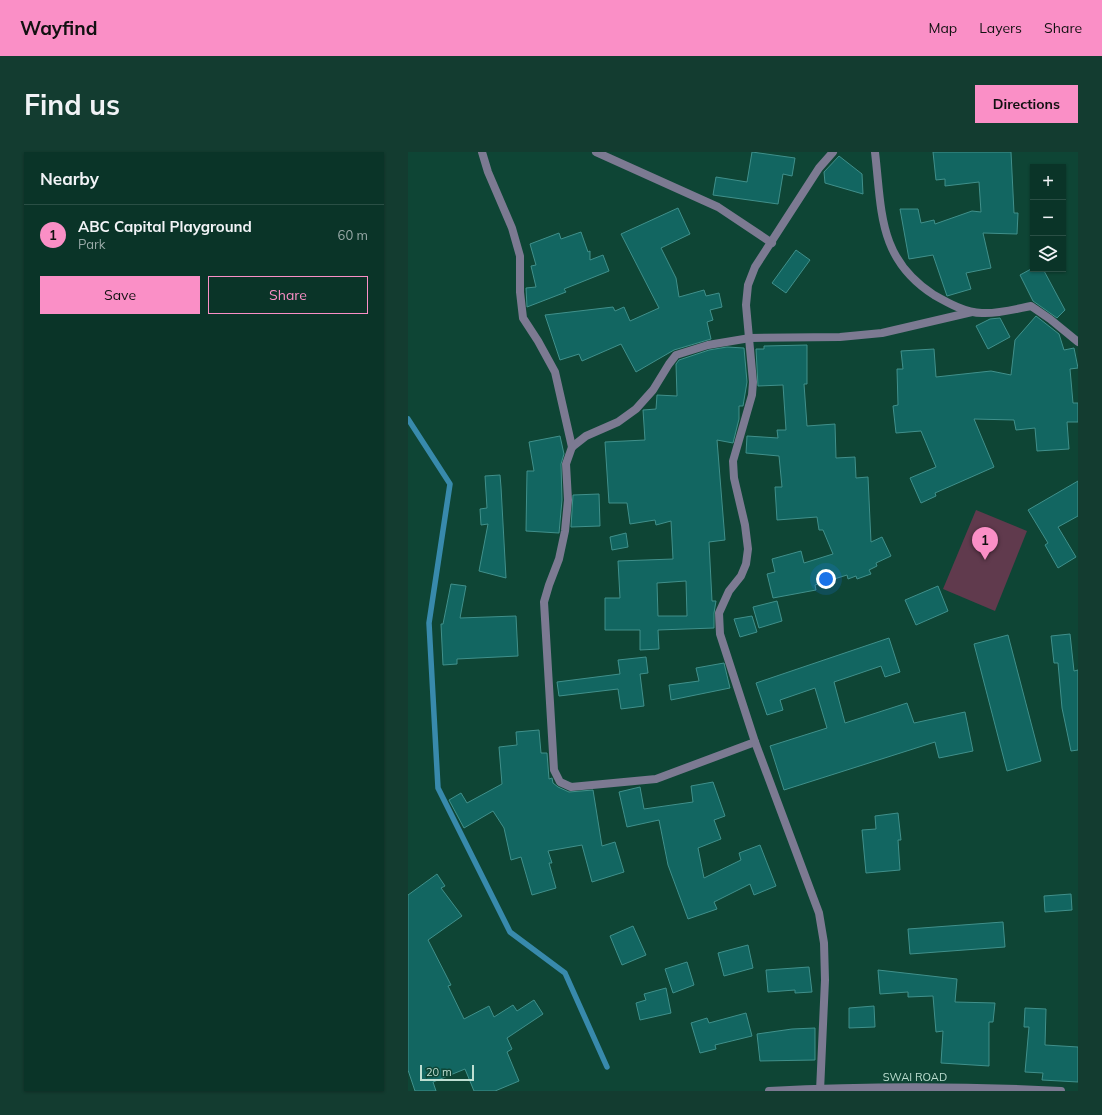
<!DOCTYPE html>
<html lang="en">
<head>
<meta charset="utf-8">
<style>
	:root { --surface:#0a3428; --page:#133c30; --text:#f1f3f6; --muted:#99aaa8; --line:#2a4f45; --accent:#fa8fc6 }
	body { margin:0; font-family:Mulish,sans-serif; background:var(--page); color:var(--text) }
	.controls { position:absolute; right:12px; top:12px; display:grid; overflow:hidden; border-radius:0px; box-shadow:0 1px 3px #0004 }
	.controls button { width:36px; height:36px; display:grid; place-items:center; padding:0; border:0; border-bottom:1px solid var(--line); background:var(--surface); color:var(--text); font:20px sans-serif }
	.scale { position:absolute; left:12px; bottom:10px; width:54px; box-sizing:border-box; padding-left:4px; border:2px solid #bedfd2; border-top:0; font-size:11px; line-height:14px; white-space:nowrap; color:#bedfd2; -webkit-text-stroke:3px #0e4535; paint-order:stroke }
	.you { position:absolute; left:418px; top:427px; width:14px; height:14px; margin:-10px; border:3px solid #fff; border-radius:50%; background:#1a73e8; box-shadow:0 0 0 6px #1a73e833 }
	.badge { display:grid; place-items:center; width:26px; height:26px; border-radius:50%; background:var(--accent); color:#111; font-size:13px; font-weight:700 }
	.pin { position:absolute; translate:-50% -33px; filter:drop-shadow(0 1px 2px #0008) }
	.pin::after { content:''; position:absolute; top:21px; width:14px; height:12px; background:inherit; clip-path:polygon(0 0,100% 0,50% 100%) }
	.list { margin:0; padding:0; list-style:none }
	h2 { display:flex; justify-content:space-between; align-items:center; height:52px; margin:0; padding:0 16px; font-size:17px }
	h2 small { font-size:13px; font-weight:400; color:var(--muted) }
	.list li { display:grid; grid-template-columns:26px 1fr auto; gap:12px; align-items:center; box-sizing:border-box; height:60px; padding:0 16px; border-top:1px solid var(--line) }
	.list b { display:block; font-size:15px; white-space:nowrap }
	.list p { margin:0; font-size:13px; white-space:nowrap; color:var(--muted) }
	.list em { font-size:13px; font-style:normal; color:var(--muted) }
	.actions { display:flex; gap:8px; padding:12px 16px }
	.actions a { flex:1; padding:9px 0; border:1px solid var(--accent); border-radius:0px; text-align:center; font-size:14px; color:var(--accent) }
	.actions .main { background:var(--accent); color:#111 }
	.icon { flex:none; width:22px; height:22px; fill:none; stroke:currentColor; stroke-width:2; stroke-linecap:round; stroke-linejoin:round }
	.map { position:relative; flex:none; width:670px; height:939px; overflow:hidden; border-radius:0px }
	header { display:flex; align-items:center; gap:24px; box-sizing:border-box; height:56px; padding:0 20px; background:var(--accent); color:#111 }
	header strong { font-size:19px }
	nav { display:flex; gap:22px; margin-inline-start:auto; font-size:14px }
	.intro { display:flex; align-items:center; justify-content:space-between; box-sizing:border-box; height:96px; padding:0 24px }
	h1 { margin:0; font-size:28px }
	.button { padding:10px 18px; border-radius:0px; background:var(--accent); color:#111; font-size:14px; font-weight:700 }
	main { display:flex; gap:24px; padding:0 24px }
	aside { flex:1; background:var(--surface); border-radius:0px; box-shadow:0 1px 3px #0004 }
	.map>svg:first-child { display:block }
</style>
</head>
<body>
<header>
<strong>Wayfind</strong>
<nav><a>Map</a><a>Layers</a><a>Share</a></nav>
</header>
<div class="intro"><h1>Find us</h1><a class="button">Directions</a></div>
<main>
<aside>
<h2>Nearby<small></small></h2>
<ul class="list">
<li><span class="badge">1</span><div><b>ABC Capital Playground</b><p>Park</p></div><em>60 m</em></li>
</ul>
<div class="actions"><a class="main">Save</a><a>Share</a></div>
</aside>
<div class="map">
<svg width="670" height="939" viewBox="0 0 670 939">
	<rect width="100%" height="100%" fill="#0e4535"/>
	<polygon fill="#603a4d" points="568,358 619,379 587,459 535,437"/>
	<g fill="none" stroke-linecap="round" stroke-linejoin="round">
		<polyline stroke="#388aac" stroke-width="5.5" points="0,267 42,332 21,471 30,636 102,780 157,821 199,915"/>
	</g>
	<g fill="#126661" stroke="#40908b" fill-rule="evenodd">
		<polygon points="344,0 387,6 384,24 375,22 370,52 305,43 308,25 339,30"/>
		<polygon points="525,0 603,0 606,61 610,61 609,82 575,81 583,116 558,121 563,137 539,144 525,103 501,107 492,57 510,57 513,71 526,68 527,72 564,59 573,60 571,30 537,34 537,27 528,28"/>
		<polygon points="431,4 454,22 455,42 417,31 416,20"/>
		<polygon points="270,56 282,82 253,96 268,126 271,145 296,138 298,144 311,141 314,155 302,158 305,168 299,170 303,187 266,198 228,220 213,192 174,209 171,202 152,208 137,163 205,155 207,159 216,155 222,169 251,156 213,82"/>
		<polygon points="173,80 180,100 182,99 182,108 195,103 201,119 156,137 158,140 119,155 118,136 128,135 123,114 128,113 122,92 151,81 153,87"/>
		<polygon points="388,98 402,108 378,141 364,131"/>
		<polygon points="623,117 635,117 657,158 649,166 625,149 612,123"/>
		<polygon points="628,164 651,182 656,198 666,196 670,216 662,217 665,251 670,251 670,270 659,270 661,297 629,299 627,276 608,278 606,268 566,267 586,315 527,341 528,344 513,351 502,326 528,315 513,279 488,281 485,254 490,253 489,217 495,217 493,199 526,197 528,225 583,219 603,223 607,188"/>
		<polygon points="592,166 602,185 580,197 568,174 582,167"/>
		<polygon points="399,193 399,232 396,232 399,274 427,272 428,306 447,305 448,326 460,325 463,390 474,385 483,404 468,411 469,414 461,418 463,422 449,427 448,424 440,427 439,423 407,433 408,438 365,446 359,422 367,420 364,407 393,399 396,411 425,402 415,378 411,378 409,365 369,368 367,335 374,335 371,304 338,301 339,284 370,286 369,278 378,278 375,233 350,234 348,197 356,197 356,194"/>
		<path d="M319,195L336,196L339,230L335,254H331V267L325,291L309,288L317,388L301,390L304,449H308L306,461V476L250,478L251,497L232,498V478H197V446H212L210,409L265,407L263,369L248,373L247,368L222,372L219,351H201L197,290L237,288L235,258L248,257L249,243L269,244L268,212L271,208L301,198ZM278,429L279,464H250L249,431Z"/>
		<polygon points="152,284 156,302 153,312 154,348 151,381 118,379 119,319 126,319 121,290"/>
		<polygon points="92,323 93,335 98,426 71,419 80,372 73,373 72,357 79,356 77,324"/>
		<polygon points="670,329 670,364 650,375 668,405 650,416 637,393 640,391 620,358"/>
		<polygon points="191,342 192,374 163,375 165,343"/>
		<polygon points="218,381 220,395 204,398 202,385"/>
		<polygon points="43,432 58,434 52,466 108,464 110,504 49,507 49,512 35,513 33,472 35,472"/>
		<polygon points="530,434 540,459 508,473 497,448"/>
		<polygon points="369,449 374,469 351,476 345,455"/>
		<polygon points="344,464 349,480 332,485 326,467"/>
		<polygon points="662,482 666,519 670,518 670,598 663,599 654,556 650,511 646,511 643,484"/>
		<polygon points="600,483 633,609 599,619 566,492"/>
		<polygon points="481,486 492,520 477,525 473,514 426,530 437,571 499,551 506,571 557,560 565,599 531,606 527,590 376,638 362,594 419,576 407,536 372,548 375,558 359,563 348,531"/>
		<polygon points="238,505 240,521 232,522 236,554 213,557 210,537 151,544 149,530 212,522 210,508"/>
		<polygon points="316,511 322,536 263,548 261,533 291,529 288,516"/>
		<polygon points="131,578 133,601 139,601 141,627 144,626 145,631 150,635 161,640 185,638 194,694 207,690 216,720 184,730 174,693 140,699 144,711 141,711 148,736 124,743 113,705 103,708 96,676 85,659 56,676 41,648 53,641 59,651 94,632 91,595 109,593 108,580"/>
		<polygon points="305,630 317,664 306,668 313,687 290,696 296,726 333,708 331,701 352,693 368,734 346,743 342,732 306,750 309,757 280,767 260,713 251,668 219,675 211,640 232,635 236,657 285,650 283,634"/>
		<polygon points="490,661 493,688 490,688 492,718 458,721 454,678 468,677 467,664"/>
		<polygon points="29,722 37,734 33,736 54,764 20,788 43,833 40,834 56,867 81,854 86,865 105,853 109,859 126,848 135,862 99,886 104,897 99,900 111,929 87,939 66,939 57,917 25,930 28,939 7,939 0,918 0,743"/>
		<polygon points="663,742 664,758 637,760 636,744"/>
		<polygon points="595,770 597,795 502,802 500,777"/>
		<polygon points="225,774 238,803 214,813 202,784"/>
		<polygon points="340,793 345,816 316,824 310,801"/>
		<polygon points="279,810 286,833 265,841 257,817"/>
		<polygon points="401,815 404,840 387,841 387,838 360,840 358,818"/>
		<polygon points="470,818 549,827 547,850 587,851 585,870 581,870 581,914 533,911 535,879 528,880 525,844 500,845 500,840 472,842"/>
		<polygon points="258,836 263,861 232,868 228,851 238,848 236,842"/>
		<polygon points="466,854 467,875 441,876 441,856"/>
		<polygon points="617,856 638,857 637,893 670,895 670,930 634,928 635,921 617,920 621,875 616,875"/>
		<polygon points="338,861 344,884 307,893 308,897 292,901 283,871 299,866 301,871"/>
		<polygon points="407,876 407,908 352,909 349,882 384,877"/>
	</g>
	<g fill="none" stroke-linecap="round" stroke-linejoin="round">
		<g stroke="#7c7a92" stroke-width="8">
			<polyline points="74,0 80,20 104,76 112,104 112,140 115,166 130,189 147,220 164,295"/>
			<polyline points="188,0 310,55 364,91"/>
			<path d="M467,0C474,60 470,107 526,143C540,151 558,161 574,161C590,162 608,157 623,154L642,167L670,190"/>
			<polyline points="347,590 248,627 163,635 152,630 146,618 136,450 141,433 151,407 157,379 160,348 158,312 164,295 178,284 210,270 228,257 245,238 261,212 268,203 300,193 342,186 432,185 474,181 564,160"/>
			<path d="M361,939C458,934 556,934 653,939"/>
			<polyline points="412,939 417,828 416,791 411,761 347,590 312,482 311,461 321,439 333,424 338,412 340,397 337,373 326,326 325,309 344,243 345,230 338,153 340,133 347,115 411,16 425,0"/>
		</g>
	</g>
	<g text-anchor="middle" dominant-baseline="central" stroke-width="3" stroke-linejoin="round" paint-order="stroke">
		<g font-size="11" fill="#bedfd2" stroke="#0e4535">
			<text x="507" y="925">SWAI ROAD</text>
		</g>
	</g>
</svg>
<div class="controls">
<button>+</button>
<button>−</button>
<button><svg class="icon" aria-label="layers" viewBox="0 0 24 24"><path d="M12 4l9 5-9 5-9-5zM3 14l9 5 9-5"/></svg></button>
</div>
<div class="scale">20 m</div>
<div class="you"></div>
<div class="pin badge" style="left:577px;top:408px">1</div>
</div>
</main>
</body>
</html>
